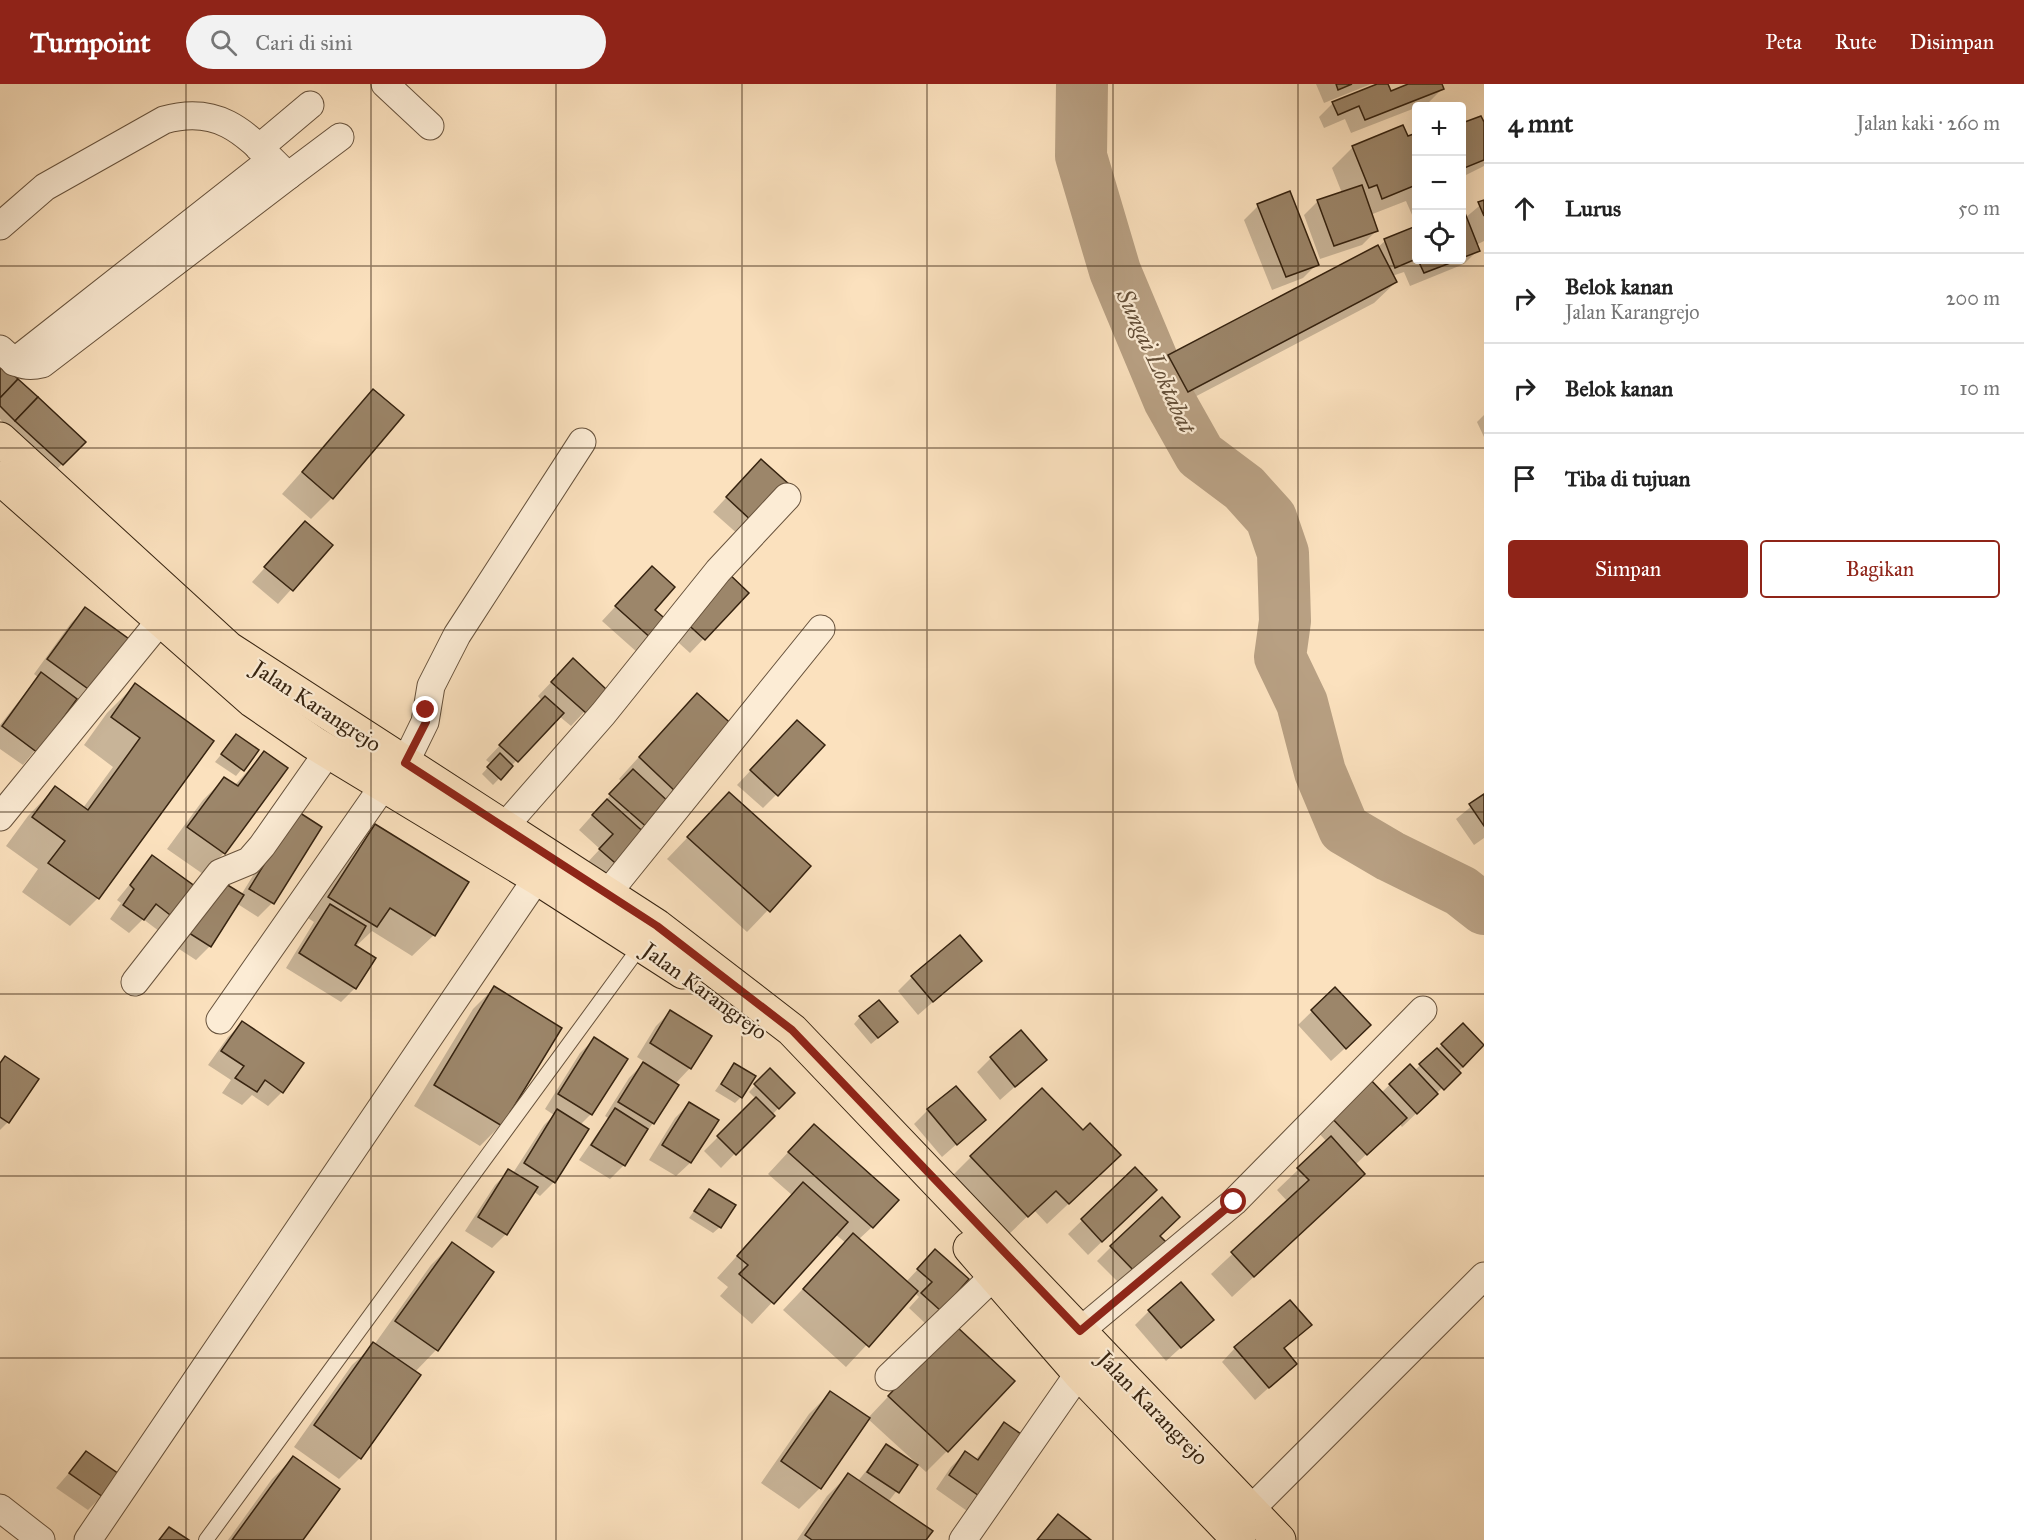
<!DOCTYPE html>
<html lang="id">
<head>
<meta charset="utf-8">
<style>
	:root { --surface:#fff; --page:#f2f2f2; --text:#222; --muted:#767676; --line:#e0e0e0; --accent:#8f2418 }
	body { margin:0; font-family:"IM FELL Great Primer",serif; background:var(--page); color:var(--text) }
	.controls { position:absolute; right:18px; top:18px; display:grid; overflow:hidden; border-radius:6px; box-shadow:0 6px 24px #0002 }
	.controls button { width:54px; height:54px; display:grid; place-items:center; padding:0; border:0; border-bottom:2px solid var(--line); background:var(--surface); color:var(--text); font:30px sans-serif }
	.stop { position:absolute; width:18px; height:18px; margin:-14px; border:4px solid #8f2418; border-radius:50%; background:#fff }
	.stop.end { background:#8f2418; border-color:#fff; box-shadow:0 2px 6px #0008 }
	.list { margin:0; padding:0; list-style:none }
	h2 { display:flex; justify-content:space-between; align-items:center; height:78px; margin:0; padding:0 24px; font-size:26px }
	h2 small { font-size:20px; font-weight:400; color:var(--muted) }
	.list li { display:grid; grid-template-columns:39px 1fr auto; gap:18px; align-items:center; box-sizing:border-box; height:90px; padding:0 24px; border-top:2px solid var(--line) }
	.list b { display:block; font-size:22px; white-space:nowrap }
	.list p { margin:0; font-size:20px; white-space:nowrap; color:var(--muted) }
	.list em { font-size:20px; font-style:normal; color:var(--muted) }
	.actions { display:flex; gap:12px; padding:18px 24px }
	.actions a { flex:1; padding:14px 0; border:2px solid var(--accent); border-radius:6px; text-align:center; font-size:21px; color:var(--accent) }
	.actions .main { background:var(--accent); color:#fff }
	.icon { flex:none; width:33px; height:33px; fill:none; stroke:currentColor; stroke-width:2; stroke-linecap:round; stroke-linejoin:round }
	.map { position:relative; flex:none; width:1484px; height:1456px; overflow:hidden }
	header { display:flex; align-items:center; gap:36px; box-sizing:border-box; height:84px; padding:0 30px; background:var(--accent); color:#fff }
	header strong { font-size:28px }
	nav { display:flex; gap:33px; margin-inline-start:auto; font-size:21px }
	.search { width:420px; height:54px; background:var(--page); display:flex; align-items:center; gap:15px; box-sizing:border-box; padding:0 21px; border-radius:33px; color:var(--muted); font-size:22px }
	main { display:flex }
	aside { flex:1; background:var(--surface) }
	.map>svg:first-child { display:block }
</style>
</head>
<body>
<header>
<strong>Turnpoint</strong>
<div class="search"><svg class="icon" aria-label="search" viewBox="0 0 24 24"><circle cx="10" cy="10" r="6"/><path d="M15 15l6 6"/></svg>Cari di sini</div>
<nav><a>Peta</a><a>Rute</a><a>Disimpan</a></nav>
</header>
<main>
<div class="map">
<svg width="1484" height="1456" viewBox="0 0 1484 1456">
	<rect width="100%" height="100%" fill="#fbe1be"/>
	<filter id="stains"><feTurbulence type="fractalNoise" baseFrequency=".00333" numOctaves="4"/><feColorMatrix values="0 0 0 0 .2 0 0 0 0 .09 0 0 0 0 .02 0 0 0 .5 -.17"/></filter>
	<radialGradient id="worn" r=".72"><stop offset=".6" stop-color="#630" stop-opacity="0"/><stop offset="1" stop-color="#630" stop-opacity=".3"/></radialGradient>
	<g fill="#0003">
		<polygon points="1316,0 1371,0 1324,19"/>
		<polygon points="1381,0 1386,0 1390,9 1412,0 1440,0 1442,5 1428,19 1351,49 1345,35 1324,44 1319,33 1333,19"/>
		<polygon points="1481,34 1484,42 1484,82 1462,93 1462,41"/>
		<polygon points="1416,51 1416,140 1406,117 1370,131 1376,147 1362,161 1320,175 1304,131 1318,117 1342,109 1332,84 1353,63"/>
		<polygon points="1289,109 1317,180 1303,194 1272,206 1244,136 1258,122"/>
		<polygon points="1484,118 1484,157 1476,161 1478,166 1464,180 1410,202 1404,188 1392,192 1396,198 1374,219 1166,328 1148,293 1169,272 1377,164 1385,157 1416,144 1416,176 1462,176 1462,126 1465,134"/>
		<polygon points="0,280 84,358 48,394 0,335"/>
		<polygon points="373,307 332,414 311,435 282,410"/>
		<polygon points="1484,331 1484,353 1477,338"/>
		<polygon points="747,391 788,402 740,452 713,428"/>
		<polygon points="305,439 331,461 278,520 252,498"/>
		<polygon points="638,498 653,526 667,539 638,569 602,537"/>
		<polygon points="747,509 690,569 669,550"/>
		<polygon points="85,525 127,555 23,681 0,665 0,641 38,593 34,590 71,539"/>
		<polygon points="559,590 605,606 571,642 559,632 493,701 482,690 491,680 486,676 542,617 538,612"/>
		<polygon points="135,601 212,658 98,814 70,842 22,808 38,785 6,762 28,732 55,704 83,724 113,683 84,661 107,629"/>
		<polygon points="676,632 734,645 606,797 586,780 600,765 579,746 622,698 619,695"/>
		<polygon points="236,652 257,666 236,692 215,678"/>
		<polygon points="783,652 777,710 763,724 737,701"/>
		<polygon points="264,669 286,684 224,769 203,790 167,765 203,716 224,695 234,702"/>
		<polygon points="729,710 809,783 747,848 667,775"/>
		<polygon points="1484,712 1484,754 1474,761 1456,735"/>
		<polygon points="375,741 434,851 412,872 372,847 355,863 355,904 341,918 286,884 314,838 308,834 354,762"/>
		<polygon points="283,743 320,743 272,819 258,833 236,819 210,862 196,876 176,863 207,813 241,811"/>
		<polygon points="152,773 194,804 159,847 143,835 129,849 110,835 121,819 117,816"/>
		<polygon points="980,877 918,931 898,907 912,893"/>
		<polygon points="494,904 501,1041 480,1062 414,1022 473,925"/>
		<polygon points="1335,905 1355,955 1331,977 1298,941"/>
		<polygon points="670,928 690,984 675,1000 653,1039 624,1081 610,1095 579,1076 608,1034 605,1032 629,994 645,978 637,973 656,942"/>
		<polygon points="860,933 890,944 871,960 854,940"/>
		<polygon points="242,939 282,1008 268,1022 252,1011 242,1021 222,1009 231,996 208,981 228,953"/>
		<polygon points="1463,941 1483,963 1422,1024 1402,1043 1399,1039 1355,1081 1342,1111 1232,1213 1211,1190 1288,1118 1277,1106 1327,1058 1316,1046 1381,1009 1409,982 1414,987"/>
		<polygon points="594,955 591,1030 580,1041 554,1098 540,1112 533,1107 506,1150 492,1164 465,1147 495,1101 509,1087 513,1089 544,1041 554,1031 545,1025 580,969"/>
		<polygon points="991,974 1045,976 1000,1016 977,988"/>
		<polygon points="0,979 8,1038 0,1046"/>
		<polygon points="734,980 741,1013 735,1019 715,1007"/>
		<polygon points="770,986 793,1009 721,1084 704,1067 756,1015 749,1008"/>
		<polygon points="689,1020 717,1037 690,1079 676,1092 649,1076 675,1034"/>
		<polygon points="928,1026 984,1036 942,1073 914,1040"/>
		<polygon points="1082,1048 1098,1092 1047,1140 1034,1126 1006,1153 950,1094 971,1073"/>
		<polygon points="793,1063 872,1143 858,1156 906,1198 935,1167 940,1226 926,1240 909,1224 919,1213 915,1209 846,1283 783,1226 846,1159 835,1150 752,1240 720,1212 728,1203 717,1194 792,1111 768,1090"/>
		<polygon points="1135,1085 1141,1120 1088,1171 1068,1150"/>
		<polygon points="709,1106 720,1143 713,1149 689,1134"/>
		<polygon points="1158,1152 1121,1201 1097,1177 1111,1163"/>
		<polygon points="452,1160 492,1188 436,1266 414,1289 360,1374 339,1395 294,1363 352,1281 374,1261 431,1181"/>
		<polygon points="1149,1227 1211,1236 1166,1277 1135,1241"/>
		<polygon points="1310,1241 1283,1265 1295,1280 1255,1316 1222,1278 1235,1264"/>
		<polygon points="934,1264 947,1367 926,1388 868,1335 820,1404 799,1425 761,1399 809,1330 830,1309 868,1334"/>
		<polygon points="1005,1340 1026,1355 970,1429 936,1405 951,1383 965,1369 975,1376"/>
		<polygon points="887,1361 916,1382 888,1418 930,1447 925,1456 797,1456 827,1412 848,1391 858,1397"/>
		<polygon points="86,1369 102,1412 88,1426 56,1404"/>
		<polygon points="293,1374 338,1405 301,1456 228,1456 272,1395"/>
	</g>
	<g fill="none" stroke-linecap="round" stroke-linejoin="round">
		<polyline stroke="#b8a083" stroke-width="52" points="1082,0 1081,72 1115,187 1169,316 1200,371 1244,404 1271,434 1283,469 1285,537 1280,573 1302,619 1320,688 1344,745 1390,772 1461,807 1484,825"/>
	</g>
	<g fill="#9c866a" stroke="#362310" stroke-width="1.5">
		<polygon points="1336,0 1352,0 1338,6"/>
		<polygon points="1377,0 1388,0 1391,7 1408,0 1442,0 1444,5 1365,36 1359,22 1338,31 1332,18"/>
		<polygon points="1481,32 1484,38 1484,76 1462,85 1462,39"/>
		<polygon points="1403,41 1408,52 1416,49 1416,101 1382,115 1377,101 1369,104 1352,62"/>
		<polygon points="1362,101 1378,147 1334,162 1317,116"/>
		<polygon points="1290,107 1319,181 1286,193 1257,120"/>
		<polygon points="1484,116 1484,132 1478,118"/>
		<polygon points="1463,124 1480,167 1462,174 1462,125"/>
		<polygon points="1416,142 1416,175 1395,184 1384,155"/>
		<polygon points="1378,161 1397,198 1188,308 1168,271"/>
		<polygon points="1418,176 1458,176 1424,189"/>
		<polygon points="0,278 18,295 0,314"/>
		<polygon points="18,295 38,313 15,337 0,322 0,314"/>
		<polygon points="373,305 404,331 333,415 302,388"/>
		<polygon points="38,313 86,358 63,381 15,337"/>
		<polygon points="761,375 790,401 755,440 726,413"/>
		<polygon points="305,437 333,461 293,507 264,483"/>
		<polygon points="652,482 675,503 655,526 670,539 653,556 615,522"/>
		<polygon points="726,487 749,509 705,556 682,535"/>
		<polygon points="85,523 129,555 91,607 47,575"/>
		<polygon points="573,574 607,606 586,629 551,598"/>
		<polygon points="41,588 77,615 38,669 2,642"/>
		<polygon points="135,599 214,657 99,815 48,779 65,757 32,733 55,702 88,726 140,654 111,633"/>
		<polygon points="697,609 737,645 677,709 639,673"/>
		<polygon points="545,612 564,629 518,678 499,661"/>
		<polygon points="797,636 825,661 778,712 750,686"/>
		<polygon points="236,650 259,666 244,687 221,670"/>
		<polygon points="264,667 288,684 225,770 187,743 224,693 238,702"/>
		<polygon points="500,669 513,682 501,696 487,683"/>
		<polygon points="633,685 672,721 650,746 609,710"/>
		<polygon points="729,708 811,782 770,828 687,753"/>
		<polygon points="1484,710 1484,742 1469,720"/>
		<polygon points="607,715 649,753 621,784 599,765 613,750 592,731"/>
		<polygon points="297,727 322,743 274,820 249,805"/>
		<polygon points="375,740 469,798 435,852 390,824 377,843 328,813"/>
		<polygon points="152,771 196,803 174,834 156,820 144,836 123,821 134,805 130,801"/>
		<polygon points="221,797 244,811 211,863 189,849"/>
		<polygon points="330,820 366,842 355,861 376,874 356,905 299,869"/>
		<polygon points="960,851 982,877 933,918 911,892"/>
		<polygon points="494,902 562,944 502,1042 434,1001"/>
		<polygon points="1335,903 1371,941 1346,965 1311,926"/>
		<polygon points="879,916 898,938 878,954 859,932"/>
		<polygon points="670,926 712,952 691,985 650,959"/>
		<polygon points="242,937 304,979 283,1009 265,996 257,1008 235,994 244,982 221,967"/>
		<polygon points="1463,939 1484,961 1463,983 1441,960"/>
		<polygon points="1021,946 1047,976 1015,1003 990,973"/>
		<polygon points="594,953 628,975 592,1031 558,1010"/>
		<polygon points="1437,964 1461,989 1444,1006 1419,980"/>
		<polygon points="5,972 39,995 9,1039 0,1033 0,979"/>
		<polygon points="643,978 679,1001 654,1040 618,1018"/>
		<polygon points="734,979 756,992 742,1014 721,1000"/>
		<polygon points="1410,980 1438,1010 1417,1030 1389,1000"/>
		<polygon points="770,984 795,1009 779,1025 754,1000"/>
		<polygon points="1369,994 1407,1034 1367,1071 1329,1031"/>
		<polygon points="956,1002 986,1036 957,1061 927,1025"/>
		<polygon points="1042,1004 1083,1046 1090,1039 1121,1071 1069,1120 1056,1107 1028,1133 970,1072"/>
		<polygon points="756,1013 775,1032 736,1071 717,1052"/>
		<polygon points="689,1018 719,1036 691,1079 662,1061"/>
		<polygon points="615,1024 648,1045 625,1082 591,1061"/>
		<polygon points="557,1025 589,1045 555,1099 524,1079"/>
		<polygon points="814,1040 899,1116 873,1144 788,1068"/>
		<polygon points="1331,1052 1365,1090 1254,1193 1231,1168 1309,1096 1297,1084"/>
		<polygon points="1135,1083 1157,1106 1102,1158 1081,1135"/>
		<polygon points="508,1085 538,1103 507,1151 478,1133"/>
		<polygon points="803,1098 848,1138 774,1220 739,1190 748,1181 737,1172"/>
		<polygon points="709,1105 736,1121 721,1144 694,1127"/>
		<polygon points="1162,1113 1180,1133 1160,1152 1167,1159 1136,1189 1110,1162"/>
		<polygon points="853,1149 918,1207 869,1263 803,1205"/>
		<polygon points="452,1158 494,1188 438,1267 395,1237"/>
		<polygon points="935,1165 969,1195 941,1227 921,1209 932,1198 917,1185"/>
		<polygon points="1181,1198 1214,1236 1181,1264 1148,1226"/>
		<polygon points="1290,1216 1312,1241 1284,1264 1297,1280 1269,1304 1234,1263"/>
		<polygon points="955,1241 1015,1297 948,1368 888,1312"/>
		<polygon points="373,1258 421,1291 361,1375 314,1341"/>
		<polygon points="830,1307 870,1334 821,1405 781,1377"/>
		<polygon points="1004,1338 1028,1355 985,1416 949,1391 965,1367 978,1376"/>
		<polygon points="886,1360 918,1381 899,1409 867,1388"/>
		<polygon points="86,1367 119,1390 103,1413 69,1389"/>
		<polygon points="293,1372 340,1405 303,1456 232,1456"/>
		<polygon points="848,1389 933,1447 926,1456 812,1456 805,1451"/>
		<polygon points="1058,1430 1091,1456 1037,1456"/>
		<polygon points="169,1443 189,1456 159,1456"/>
	</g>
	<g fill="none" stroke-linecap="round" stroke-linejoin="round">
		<defs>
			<polyline id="service" points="206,1456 642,860"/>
			<g id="minor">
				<polyline points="385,0 430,42"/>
				<polyline points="259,64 310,21"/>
				<path d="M0,142L45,103L164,36C224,19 250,55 288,92L340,53"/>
				<path d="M0,265C14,278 22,285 42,280L288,92"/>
				<polyline points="14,278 271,76"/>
				<polyline points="405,679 425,638 431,602 457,551 582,358"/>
				<polyline points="0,733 160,537"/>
				<polyline points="504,743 603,630 718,487 787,413"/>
				<polyline points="607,810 821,545"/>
				<polyline points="135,898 220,789 249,777 262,762 328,668"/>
				<polyline points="220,936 384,701"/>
				<polyline points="1080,1247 1234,1118 1423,926"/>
				<polyline points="889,1293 995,1191"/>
				<polyline points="0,1424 41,1456"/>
				<polyline points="1250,1426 1484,1192"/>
				<polyline points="88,1456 537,794"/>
				<polyline points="963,1456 1079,1289"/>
			</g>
			<g id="primary">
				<polyline points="0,355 228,564 657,842 792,946 1279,1456"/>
				<polyline points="0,394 253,617 314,659 537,794 683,888"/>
				<polyline points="970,1164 1079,1289 1239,1456"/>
			</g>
		</defs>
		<use href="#service" stroke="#67523c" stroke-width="16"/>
		<use href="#minor" stroke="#67523c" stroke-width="29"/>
		<use href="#primary" stroke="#362310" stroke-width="35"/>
		<use href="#service" stroke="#fcecd5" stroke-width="14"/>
		<use href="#minor" stroke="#fcecd5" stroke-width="27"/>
		<use href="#primary" stroke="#fbe1be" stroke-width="33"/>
	</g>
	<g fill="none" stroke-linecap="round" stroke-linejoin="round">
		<polyline stroke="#8f2418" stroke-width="8" points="426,626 426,638 405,679 657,842 792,946 1080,1247 1234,1118"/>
	</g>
	<path fill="none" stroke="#362310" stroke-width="1.5" stroke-opacity="0.55" d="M186,0V1456M371,0V1456M556,0V1456M742,0V1456M927,0V1456M1113,0V1456M1298,0V1456M0,182H1484M0,364H1484M0,546H1484M0,728H1484M0,910H1484M0,1092H1484M0,1274H1484"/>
	<g text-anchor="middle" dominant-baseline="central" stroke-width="4.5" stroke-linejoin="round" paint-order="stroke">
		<g font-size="22" fill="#362310" stroke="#fcecd5">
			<text transform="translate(317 622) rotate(33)">Jalan Karangrejo</text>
			<text transform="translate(705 907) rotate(36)">Jalan Karangrejo</text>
			<text transform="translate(1153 1324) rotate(46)">Jalan Karangrejo</text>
		</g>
		<g font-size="24" font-style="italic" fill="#644f38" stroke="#fcecd5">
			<text transform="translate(1156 277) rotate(65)">Sungai Loktabat</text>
		</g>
	</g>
	<rect width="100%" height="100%" filter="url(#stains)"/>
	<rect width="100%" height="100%" fill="url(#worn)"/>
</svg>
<div class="controls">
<button>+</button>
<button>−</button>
<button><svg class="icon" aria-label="locate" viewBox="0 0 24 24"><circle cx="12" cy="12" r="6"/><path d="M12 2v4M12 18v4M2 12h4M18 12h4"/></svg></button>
</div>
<div class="stop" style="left:1234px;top:1118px"></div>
<div class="stop end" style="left:426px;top:626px"></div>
</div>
<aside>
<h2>4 mnt<small>Jalan kaki · 260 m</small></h2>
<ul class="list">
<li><svg class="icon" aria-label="ahead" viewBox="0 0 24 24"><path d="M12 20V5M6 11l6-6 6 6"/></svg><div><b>Lurus</b></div><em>50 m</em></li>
<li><svg class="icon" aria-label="right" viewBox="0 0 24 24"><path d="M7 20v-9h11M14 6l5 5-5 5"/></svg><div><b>Belok kanan</b><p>Jalan Karangrejo</p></div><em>200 m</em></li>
<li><svg class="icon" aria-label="right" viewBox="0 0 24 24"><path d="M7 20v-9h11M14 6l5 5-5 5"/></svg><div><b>Belok kanan</b></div><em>10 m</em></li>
<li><svg class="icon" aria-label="arrive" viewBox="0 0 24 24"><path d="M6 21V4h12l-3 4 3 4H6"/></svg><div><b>Tiba di tujuan</b></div></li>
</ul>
<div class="actions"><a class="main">Simpan</a><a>Bagikan</a></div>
</aside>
</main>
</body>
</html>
